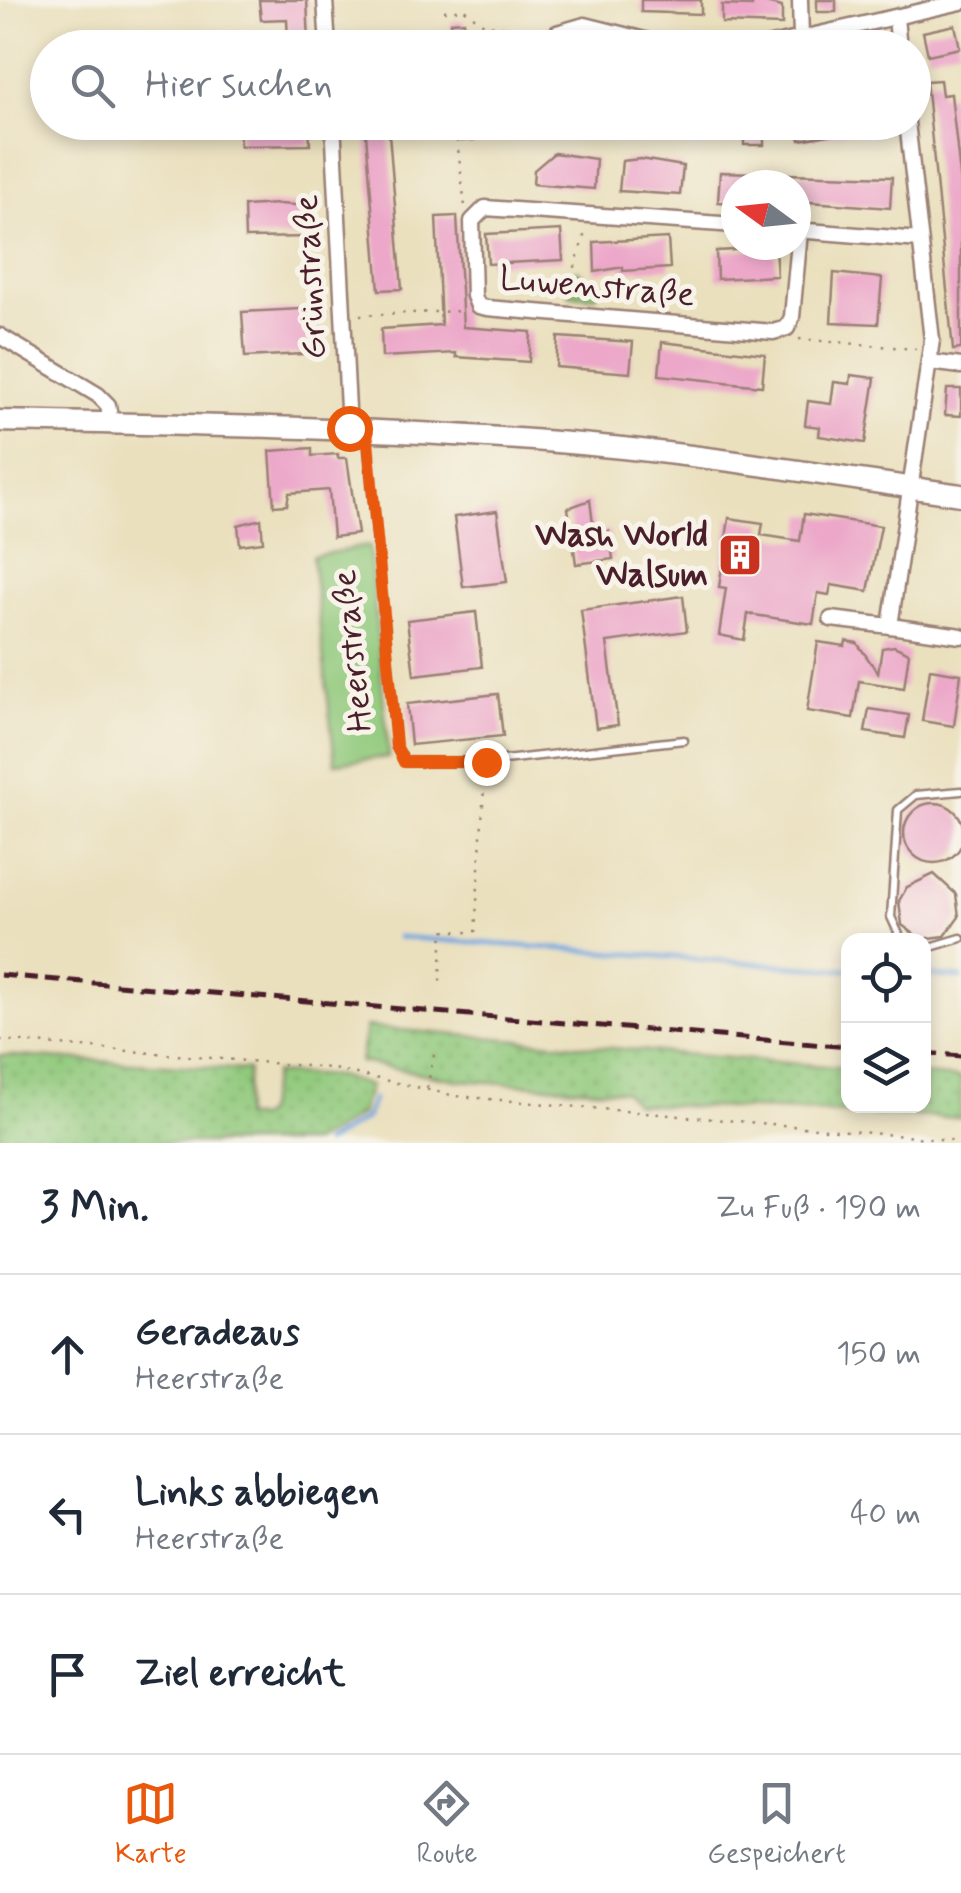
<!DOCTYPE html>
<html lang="de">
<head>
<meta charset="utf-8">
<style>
	:root { --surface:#fff; --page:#f6f6f7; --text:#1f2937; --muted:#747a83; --line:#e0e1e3; --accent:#ea580c }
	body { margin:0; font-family:Mynerve,sans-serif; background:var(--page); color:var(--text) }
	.controls { position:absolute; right:30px; bottom:30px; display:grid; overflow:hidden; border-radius:20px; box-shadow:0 5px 15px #0003 }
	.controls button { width:90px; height:90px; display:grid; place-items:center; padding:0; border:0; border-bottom:2px solid var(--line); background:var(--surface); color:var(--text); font:50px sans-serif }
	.compass { position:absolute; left:721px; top:170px; width:90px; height:90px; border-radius:50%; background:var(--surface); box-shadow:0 5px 15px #0003; rotate:285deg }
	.stop { position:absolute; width:30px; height:30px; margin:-22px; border:8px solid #ea580c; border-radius:50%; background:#fff }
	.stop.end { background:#ea580c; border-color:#fff; box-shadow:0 2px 10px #0008 }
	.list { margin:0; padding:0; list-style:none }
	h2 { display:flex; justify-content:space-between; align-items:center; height:130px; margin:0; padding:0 40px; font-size:42px }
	h2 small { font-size:32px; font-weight:400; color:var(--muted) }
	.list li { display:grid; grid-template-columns:65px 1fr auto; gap:30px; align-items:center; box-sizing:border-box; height:160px; padding:0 40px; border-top:2px solid var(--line) }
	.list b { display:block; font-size:38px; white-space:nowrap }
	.list p { margin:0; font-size:32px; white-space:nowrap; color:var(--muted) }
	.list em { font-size:32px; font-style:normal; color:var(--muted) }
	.icon { flex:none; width:55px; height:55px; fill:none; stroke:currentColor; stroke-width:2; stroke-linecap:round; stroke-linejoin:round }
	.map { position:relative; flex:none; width:961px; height:1143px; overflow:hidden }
	.search { position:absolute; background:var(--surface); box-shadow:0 5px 15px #0003; left:30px; right:30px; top:30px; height:110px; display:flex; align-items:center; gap:25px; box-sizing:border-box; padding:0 35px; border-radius:55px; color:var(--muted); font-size:38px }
	.sheet { height:610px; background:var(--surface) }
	nav { display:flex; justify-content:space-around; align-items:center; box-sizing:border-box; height:140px; border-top:2px solid var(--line); background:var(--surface); font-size:28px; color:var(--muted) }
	nav a { display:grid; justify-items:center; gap:5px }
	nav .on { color:var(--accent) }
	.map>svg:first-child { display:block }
</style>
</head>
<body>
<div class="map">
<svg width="961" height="1143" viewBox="0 0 961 1143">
	<defs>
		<pattern id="grass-dots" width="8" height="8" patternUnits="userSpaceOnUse" patternTransform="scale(2.5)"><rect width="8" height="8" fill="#90c97c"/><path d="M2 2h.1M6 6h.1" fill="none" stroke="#7eac6b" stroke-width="1.8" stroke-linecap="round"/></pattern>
		<pattern id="park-tufts" width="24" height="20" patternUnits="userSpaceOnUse" patternTransform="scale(2.5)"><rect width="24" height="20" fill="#90c97c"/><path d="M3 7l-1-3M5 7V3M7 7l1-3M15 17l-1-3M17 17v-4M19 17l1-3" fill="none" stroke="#7eac6b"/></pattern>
	</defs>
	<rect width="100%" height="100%" fill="#f7f3e8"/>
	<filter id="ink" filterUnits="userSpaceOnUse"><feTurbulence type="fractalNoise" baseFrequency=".01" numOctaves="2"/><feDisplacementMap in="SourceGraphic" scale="20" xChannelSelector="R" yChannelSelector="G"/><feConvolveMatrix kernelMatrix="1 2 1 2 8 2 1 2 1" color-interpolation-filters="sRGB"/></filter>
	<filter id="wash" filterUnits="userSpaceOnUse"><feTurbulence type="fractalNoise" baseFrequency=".0048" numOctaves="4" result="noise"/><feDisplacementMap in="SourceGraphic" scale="40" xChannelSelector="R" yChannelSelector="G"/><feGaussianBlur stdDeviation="2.25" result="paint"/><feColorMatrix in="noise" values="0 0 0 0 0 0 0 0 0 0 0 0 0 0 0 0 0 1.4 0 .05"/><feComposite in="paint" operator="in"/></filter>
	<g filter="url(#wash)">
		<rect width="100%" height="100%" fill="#eae0be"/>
		<g fill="url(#grass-dots)" stroke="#6d7454" stroke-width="2.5">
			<polygon points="366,1027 848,1068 848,1106 924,1106 924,1075 961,1078 961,1118 636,1104 624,1091 457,1080 360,1062"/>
			<polygon points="0,1055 248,1070 243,1118 258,1118 265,1113 274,1073 338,1076 370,1086 360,1115 313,1143 0,1143"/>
		</g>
		<polygon fill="url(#park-tufts)" stroke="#6d7454" stroke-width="2.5" points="577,270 600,291 594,297 569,295"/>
		<polygon fill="#90c97c" stroke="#6d7454" stroke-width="2.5" points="369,546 389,757 335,763 312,556"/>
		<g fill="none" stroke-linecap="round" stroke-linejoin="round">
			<g stroke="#71a5de" stroke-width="5">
				<polyline points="398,937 848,970"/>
				<polyline points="924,975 961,978"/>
				<polyline points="325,1143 366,1118 373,1099"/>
			</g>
		</g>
		<g id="blocks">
			<g fill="#eca7c9">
				<polygon points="259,0 307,0 309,42 288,43 287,19 261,20"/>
				<polygon points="641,0 701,0 701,14 641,12"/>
				<polygon points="753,0 782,7 782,25 722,23 722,5 752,6"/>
				<rect x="817" y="0" width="19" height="12"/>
				<polygon points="464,21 466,48 453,48 451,22"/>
				<polygon points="955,25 960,48 928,55 923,32"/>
				<polygon points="383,36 384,48 348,48 347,38"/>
				<polygon points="940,80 942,95 951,94 961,184 961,349 953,350 926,81"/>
				<polygon points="239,122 309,122 310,145 240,146"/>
				<polygon points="365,122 388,122 402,289 379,290"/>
				<polygon points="459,122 473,122 474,140 461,141"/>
				<polygon points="612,122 635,124 634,134 639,138 648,125 663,126 662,139 611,136"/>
				<polygon points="797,122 863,122 863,129 800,140"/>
				<rect x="744" y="131" width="20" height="14"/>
				<polygon points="554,153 596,159 594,189 533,184 534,170"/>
				<polygon points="641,159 683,166 680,195 619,191 622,161"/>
				<polygon points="720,172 892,177 890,208 796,201 796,185 736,185 736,203 718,202"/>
				<polygon points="278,204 313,206 315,237 245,238 244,206"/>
				<polygon points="457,216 463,327 531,332 529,362 456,357 456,353 382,357 381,329 441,325 436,217"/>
				<polygon points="561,230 563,260 488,264 486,234"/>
				<polygon points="668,238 670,268 623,271 623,267 595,272 594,242"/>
				<polygon points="775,248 777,276 717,279 716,251"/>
				<polygon points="834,273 882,278 878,324 831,322"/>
				<polygon points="319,308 322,353 245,357 242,312"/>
				<polygon points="558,337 633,342 630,373 556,367"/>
				<polygon points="662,342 765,354 762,386 659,375"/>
				<polygon points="851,375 875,378 865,443 819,436 820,427 805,425 808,401 831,404 834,382 850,384"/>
				<polygon points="947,389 961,389 961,416 945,415"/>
				<polygon points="312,448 312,456 338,454 338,458 347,458 358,534 333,537 329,490 289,493 287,505 274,506 270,451"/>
				<polygon points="590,500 594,532 609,531 613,559 576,564 568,508"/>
				<polygon points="497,511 507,582 463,587 454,517"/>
				<polygon points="804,514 881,526 868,591 831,585 829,595 818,593 813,624 748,614 744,640 719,635 726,588 719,587 729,518 763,523 761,535 800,541"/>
				<polygon points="261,519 263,542 240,545 238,525"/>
				<polygon points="683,596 687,631 607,642 618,725 596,728 581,610"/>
				<polygon points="476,612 482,667 414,675 407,620"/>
				<polygon points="846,641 857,643 878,673 882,648 894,646 909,653 904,688 859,681 853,718 807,711 818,642 845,646"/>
				<polygon points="930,669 961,674 954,726 922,721"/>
				<polygon points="498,694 503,736 411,745 407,704"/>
				<polygon points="869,709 909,715 905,738 865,732"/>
				<circle cx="934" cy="833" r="30"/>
				<polygon points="934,874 956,894 959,917 945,936 921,939 902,925 899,901 907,887"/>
			</g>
		</g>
	</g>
	<g filter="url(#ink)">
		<use href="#blocks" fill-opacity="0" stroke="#9a8074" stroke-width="2.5"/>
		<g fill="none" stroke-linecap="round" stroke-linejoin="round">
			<defs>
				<g id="service">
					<polyline points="640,131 642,122"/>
					<polyline points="367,436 396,746 405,762 485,762 684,740"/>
					<polyline points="902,941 891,917 898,810 916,795 961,791"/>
					<polyline points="924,949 961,938"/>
				</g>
				<g id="minor">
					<polyline points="325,0 328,48"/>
					<polyline points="800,0 801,39"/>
					<polyline points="896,18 899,48"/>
					<polyline points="557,33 585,25 677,48"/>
					<polyline points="758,48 961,2"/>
					<polyline points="333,122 349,428"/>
					<polyline points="736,225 485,208 472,221 474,296 478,306 487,308 773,332 787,328 792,317 800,231"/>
					<polyline points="796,230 920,240"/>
					<polyline points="0,336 98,395 108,405 111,423"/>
					<polyline points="930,362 961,366"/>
					<polyline points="831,619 890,626 932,340 907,122"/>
					<polyline points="890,626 961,636"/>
				</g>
				<path id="secondary" d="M0,421C190,425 380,427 569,443C701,454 830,476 961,495"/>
			</defs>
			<use href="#service" stroke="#9a8074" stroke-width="11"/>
			<use href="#minor" stroke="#9a8074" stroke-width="19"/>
			<use href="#secondary" stroke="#9a8074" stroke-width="25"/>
			<g stroke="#9a8074" stroke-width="2.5" stroke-dasharray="2.5 8" stroke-linecap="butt">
				<polyline points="444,11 464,9 485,25 542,30"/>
				<polyline points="457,140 465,206"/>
				<polyline points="566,298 586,229"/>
				<polyline points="360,315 462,311"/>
				<polyline points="799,339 916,349"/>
				<polyline points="440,981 443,930 475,933 485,773"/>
				<polyline points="0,1040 329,1068 456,1096 961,1141"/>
				<polyline points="427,1088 435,1050"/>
			</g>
			<use href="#service" stroke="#fff" stroke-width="6"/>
			<use href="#minor" stroke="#fff" stroke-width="14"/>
			<use href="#secondary" stroke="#fff" stroke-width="20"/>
			<g stroke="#4a1f2b" stroke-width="5" stroke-dasharray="15 8" stroke-linecap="butt">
				<polyline points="0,975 848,1047"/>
				<polyline points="924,1053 961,1056"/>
			</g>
		</g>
	</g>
	<g fill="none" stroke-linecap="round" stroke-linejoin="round" filter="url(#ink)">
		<polyline stroke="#ea580c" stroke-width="12" points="349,428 367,430 396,746 404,762 486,762"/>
	</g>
	<defs>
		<symbol id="building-square" viewBox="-11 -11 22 22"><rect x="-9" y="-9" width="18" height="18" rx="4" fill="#c8321e" stroke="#f7f3e8"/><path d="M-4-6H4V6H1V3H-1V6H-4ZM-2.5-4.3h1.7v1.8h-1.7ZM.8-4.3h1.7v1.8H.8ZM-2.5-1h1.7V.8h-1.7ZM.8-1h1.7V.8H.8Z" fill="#fff"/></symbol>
	</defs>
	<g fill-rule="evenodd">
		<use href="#building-square" x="715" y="530" width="50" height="50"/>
	</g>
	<g text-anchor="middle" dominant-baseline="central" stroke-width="10" stroke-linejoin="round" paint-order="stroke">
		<g font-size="35" fill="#4a1f2b" stroke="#f7f3e8">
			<text transform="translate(311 277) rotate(-93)">Grünstraße</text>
			<text transform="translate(597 287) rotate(5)">Luwenstraße</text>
			<text transform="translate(353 651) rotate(-96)">Heerstraße</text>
		</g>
		<g font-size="35" font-weight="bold" fill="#4a1f2b" stroke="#f7f3e8" text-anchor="end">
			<text x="708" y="535">Wash World<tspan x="708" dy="40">Walsum</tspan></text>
		</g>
	</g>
</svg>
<div class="controls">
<button><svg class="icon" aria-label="locate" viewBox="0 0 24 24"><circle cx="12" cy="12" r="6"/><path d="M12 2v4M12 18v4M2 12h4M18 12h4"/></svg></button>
<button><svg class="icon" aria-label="layers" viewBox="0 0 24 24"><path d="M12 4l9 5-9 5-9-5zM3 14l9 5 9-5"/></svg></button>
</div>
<svg class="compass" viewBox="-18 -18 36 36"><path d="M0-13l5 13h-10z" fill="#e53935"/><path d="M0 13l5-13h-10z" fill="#747a83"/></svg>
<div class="stop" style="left:349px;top:428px"></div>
<div class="stop end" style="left:486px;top:762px"></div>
<div class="search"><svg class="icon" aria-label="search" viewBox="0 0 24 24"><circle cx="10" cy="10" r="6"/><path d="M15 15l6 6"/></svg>Hier suchen</div>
</div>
<section class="sheet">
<h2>3 Min.<small>Zu Fuß · 190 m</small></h2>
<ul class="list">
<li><svg class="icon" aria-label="ahead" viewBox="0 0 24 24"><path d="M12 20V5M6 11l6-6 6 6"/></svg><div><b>Geradeaus</b><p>Heerstraße</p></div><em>150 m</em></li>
<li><svg class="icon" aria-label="left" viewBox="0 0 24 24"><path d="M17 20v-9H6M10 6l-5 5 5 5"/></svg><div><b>Links abbiegen</b><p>Heerstraße</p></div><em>40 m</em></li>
<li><svg class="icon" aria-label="arrive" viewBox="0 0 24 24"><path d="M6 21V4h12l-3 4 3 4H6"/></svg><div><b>Ziel erreicht</b></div></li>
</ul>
</section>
<nav>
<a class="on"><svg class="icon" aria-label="map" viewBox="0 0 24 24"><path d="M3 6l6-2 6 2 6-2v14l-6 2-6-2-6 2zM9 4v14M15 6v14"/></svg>Karte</a>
<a><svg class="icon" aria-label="directions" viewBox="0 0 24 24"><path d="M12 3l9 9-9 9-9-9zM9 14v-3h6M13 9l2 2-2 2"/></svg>Route</a>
<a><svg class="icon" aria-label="saved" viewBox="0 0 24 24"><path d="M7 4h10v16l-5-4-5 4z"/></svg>Gespeichert</a>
</nav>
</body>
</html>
